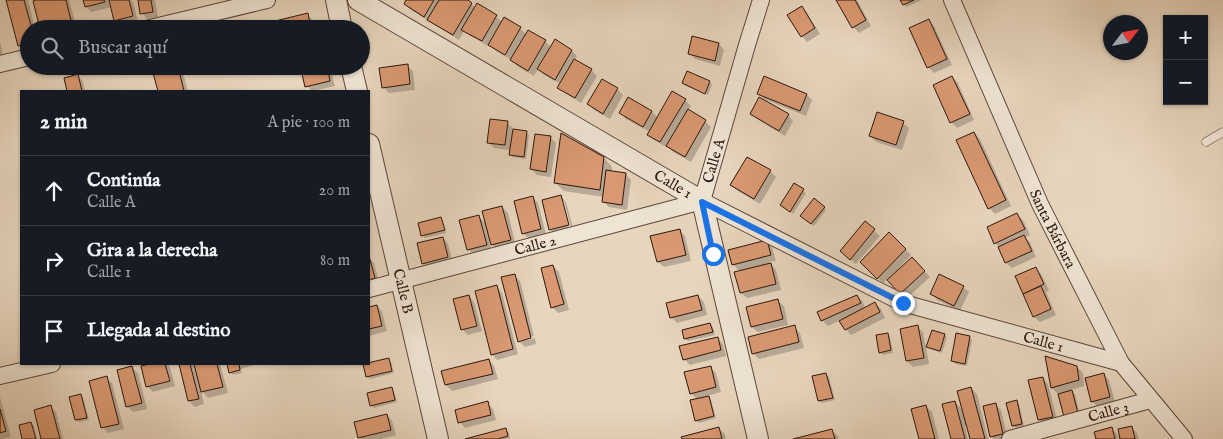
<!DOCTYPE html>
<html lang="es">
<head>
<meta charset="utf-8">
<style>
	:root { --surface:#171b24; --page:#242831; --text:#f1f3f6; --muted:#9ea1a6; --line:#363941 }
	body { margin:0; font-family:"IM FELL English",serif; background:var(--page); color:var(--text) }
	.controls { position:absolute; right:15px; top:15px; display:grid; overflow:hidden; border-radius:0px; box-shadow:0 1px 4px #0004 }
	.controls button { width:45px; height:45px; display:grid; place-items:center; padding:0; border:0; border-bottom:1px solid var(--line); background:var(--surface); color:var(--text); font:25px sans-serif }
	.compass { position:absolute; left:1103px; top:15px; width:45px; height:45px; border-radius:50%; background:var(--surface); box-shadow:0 1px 4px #0004; rotate:58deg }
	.stop { position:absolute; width:15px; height:15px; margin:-11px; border:4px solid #1a73e8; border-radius:50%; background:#fff }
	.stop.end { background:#1a73e8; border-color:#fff; box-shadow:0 1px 5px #0008 }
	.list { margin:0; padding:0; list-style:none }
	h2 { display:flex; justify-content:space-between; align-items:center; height:65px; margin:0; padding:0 20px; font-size:21px }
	h2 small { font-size:16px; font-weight:400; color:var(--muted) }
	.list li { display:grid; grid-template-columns:32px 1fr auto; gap:15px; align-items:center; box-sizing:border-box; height:70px; padding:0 20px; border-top:1px solid var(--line) }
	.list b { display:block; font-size:19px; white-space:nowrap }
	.list p { margin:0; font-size:16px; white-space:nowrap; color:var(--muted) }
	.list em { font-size:16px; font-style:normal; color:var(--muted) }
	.icon { flex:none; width:28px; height:28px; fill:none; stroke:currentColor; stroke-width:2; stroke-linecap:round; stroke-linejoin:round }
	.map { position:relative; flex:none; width:1223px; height:439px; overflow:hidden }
	.search { position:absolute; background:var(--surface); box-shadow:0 1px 4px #0004; left:20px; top:20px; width:350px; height:55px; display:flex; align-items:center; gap:12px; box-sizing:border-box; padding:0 18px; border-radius:28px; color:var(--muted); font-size:19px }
	.panel { position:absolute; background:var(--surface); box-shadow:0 1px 4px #0004; left:20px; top:90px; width:350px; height:275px; border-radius:0px }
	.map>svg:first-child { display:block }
</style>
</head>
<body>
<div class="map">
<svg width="1223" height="439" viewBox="0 0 1223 439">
	<rect width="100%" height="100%" fill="#e7d5bd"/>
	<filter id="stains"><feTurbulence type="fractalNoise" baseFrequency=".004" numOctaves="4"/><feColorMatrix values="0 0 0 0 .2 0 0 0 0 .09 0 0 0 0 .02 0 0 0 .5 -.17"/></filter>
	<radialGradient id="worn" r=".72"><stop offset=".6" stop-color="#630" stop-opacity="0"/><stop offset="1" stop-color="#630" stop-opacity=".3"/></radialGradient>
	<g fill="#0003" fill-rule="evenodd">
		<polygon points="7,0 28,0 35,29 29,29 29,50 24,51 19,45"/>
		<polygon points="41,0 69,0 77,29 41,29"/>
		<polygon points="84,0 108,0 108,1 113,0 131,0 133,2 138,22 121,26 116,20 112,7 91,12 86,6"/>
		<polygon points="139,0 155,0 158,17 147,19 142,13"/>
		<polygon points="408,0 465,0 476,8 496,16 503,23 520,28 526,34 528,31 545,41 551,47 572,51 577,56 575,60 591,70 597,76 581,103 565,93 559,88 561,84 544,75 538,69 534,76 517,66 512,60 496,51 489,44 488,46 469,35 464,31 459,40 411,10 405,4"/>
		<polygon points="837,0 857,0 871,26 859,33 853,27"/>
		<polygon points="902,0 922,0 906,7"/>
		<polygon points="802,7 807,13 820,34 807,42 802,36"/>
		<polygon points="307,15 313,20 315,29 273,29"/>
		<polygon points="928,20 934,26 952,65 934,73 928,67"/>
		<polygon points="0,42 4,59 0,60"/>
		<polygon points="719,44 724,50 720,66 695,59 689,53"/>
		<polygon points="153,66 181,66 188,91 159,91"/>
		<polygon points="320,66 327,66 331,71 335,86 312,91 307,86"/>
		<polygon points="407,66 413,71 415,90 389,93 383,87"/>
		<polygon points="687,73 710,82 712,85 708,95 686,86 683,83"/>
		<polygon points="77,76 83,81 85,91 69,91 65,79"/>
		<polygon points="952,77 958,83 974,120 957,128 951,122"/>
		<polygon points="602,81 617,89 623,95 610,119 594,110 589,104"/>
		<polygon points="759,93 807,95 812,100 806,116 764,99"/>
		<polygon points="685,100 691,106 688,110 705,121 711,127 691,162 673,152 667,146 666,147 654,140 648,134 650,132 626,119 621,113 652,112 658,118"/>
		<polygon points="751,113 788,115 793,121 785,136 757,119"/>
		<polygon points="507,123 513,128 513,130 526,133 529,135 526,159 513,157 511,154 511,150 494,148 488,142"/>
		<polygon points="903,123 909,128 902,150 876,142 870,136"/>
		<polygon points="974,133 980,139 1011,206 995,214 989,208"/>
		<polygon points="550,137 556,143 551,177 537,175 531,169"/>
		<polygon points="604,158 612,167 612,172 626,174 631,180 627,210 609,207 603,201 604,197 564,191 555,183"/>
		<polygon points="770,171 776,177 760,204 738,191 732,185"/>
		<polygon points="794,185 806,193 793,214 784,208"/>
		<path d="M561,196L566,202L574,231L556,235L550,229ZM561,201H564L572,231H569Z"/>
		<polygon points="533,197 538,203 546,234 529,239 523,233"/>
		<polygon points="502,207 508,213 516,246 498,250 489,242 492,251 474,255 468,249 479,217 487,225"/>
		<polygon points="824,208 826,210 814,226 804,218"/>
		<polygon points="1017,215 1023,220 1030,235 1025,238 1030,242 1036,257 1012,268 1006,263 999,247 995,243"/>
		<polygon points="441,218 443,221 446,233 425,238 422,235"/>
		<polygon points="865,222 880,236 856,264 847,257"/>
		<polygon points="679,230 685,236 691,261 664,267 658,262"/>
		<polygon points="889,233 911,255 898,269 899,270 918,264 930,277 906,299 888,279 883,283 861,262"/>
		<polygon points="443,238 448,244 453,263 429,269 423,263"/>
		<polygon points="767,241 772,247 776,261 769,262 776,270 781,290 747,298 741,293 740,272 733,264"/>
		<polygon points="369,258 374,263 380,284 369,287"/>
		<polygon points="553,266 559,272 569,310 558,313 552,307"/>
		<polygon points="1035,268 1041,274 1049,290 1046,292 1056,315 1040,322 1034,317 1016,277"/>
		<polygon points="514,275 520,281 534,336 521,339 521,342 535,338 536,344 525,347 519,341"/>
		<polygon points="497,287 502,293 518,354 497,360 492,354"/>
		<polygon points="963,287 969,292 960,311 937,300 932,294"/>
		<polygon points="469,296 474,302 482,331 468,335 462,329"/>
		<polygon points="698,296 704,302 707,315 677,323 671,317"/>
		<polygon points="857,296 863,302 865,308 875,303 881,309 885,318 851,335 846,329 841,320 828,326 822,320"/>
		<polygon points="778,301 784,306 788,325 758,332 752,327"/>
		<polygon points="377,306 382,312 387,331 369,336 369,308"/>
		<polygon points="710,324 713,327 715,335 688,341 685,339"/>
		<polygon points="794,327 800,333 804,348 759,359 753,353"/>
		<polygon points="917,327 923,332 929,364 913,367 907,361 901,330"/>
		<polygon points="887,334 890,337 893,353 883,355 881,352"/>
		<polygon points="944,335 947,337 942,353 930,349 928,347"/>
		<polygon points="969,337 972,340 967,366 955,364 953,361"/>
		<polygon points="718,338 723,344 726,356 690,365 684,359"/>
		<polygon points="1047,358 1077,367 1083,373 1084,386 1070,390 1075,394 1080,415 1065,416 1059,393 1058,394 1052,388"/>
		<polygon points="388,359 391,362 394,373 370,379 367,376"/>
		<polygon points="489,360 494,366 498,379 452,391 446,385 443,372"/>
		<polygon points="154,364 167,364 170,367 175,386 153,392 147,386 142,367"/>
		<polygon points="180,364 220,364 228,393 208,398 201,390 204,404 195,407 189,401"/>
		<polygon points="228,364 253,364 254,365 241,369 242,373 233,375 230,372"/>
		<polygon points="710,367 716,373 721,392 707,396 711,400 716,418 699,423 696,420 698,400 691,393"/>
		<polygon points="132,368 138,373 147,409 133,412 127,406"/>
		<polygon points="826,374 829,377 835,400 822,403 819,401"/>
		<polygon points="1104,374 1109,380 1115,402 1098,407 1092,401"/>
		<polygon points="106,378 112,383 124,429 108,433 102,427"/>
		<polygon points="1042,378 1048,384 1058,423 1045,426 1040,420 1030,381"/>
		<polygon points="391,388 394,391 397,402 374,408 371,405"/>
		<polygon points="971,388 977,394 988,439 971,439 967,425 965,426 968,439 953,439 955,402 964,411"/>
		<polygon points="80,395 83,398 89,420 79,422 76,420 70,398"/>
		<polygon points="0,397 11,437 2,439 0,439"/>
		<polygon points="1016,402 1019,404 1024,426 1016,428 1013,426"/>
		<polygon points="488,403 493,409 496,420 465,428 460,422"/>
		<polygon points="995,404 1001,410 1008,439 994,439 991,436"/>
		<polygon points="926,406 932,412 939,439 920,439"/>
		<polygon points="51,407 56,412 63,439 42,439"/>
		<polygon points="387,415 392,421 396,435 381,439 361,439 359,437"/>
		<polygon points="31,423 34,426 37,439 23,439"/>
		<polygon points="1131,427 1137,433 1139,439 1122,439"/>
		<polygon points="719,429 725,434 726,439 683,439"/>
		<polygon points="1112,429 1117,434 1119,439 1097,439"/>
		<polygon points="506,430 509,433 510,439 470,439"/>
		<polygon points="832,431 838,436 838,439 798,439"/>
	</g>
	<g fill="#da9972" stroke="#2c160e">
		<polygon points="6,0 24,0 32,29 29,29 29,43 18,46"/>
		<polygon points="36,0 66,0 73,29 40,29 33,1"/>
		<polygon points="83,0 104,0 105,2 85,7"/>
		<polygon points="109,0 129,0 133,16 114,21"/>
		<polygon points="138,0 151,0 153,12 140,14"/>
		<polygon points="406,0 434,0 424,17 404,4"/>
		<polygon points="439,0 468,0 472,3 453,35 427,20"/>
		<polygon points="836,0 855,0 866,20 852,28"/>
		<polygon points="900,0 914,0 903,5"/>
		<polygon points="477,3 497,15 482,41 461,30"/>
		<polygon points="802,6 815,28 801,37 787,15"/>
		<polygon points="308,13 311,29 272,29 271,22"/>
		<polygon points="504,17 521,27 505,55 488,45"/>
		<polygon points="929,19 947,59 927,68 909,28"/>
		<polygon points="528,30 546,40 528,71 510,60"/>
		<polygon points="692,36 719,43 715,61 688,54"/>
		<polygon points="555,39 572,50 555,80 537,69"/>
		<polygon points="574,59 592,69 575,98 557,88"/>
		<polygon points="408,64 410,84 382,88 379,68"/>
		<polygon points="151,66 178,66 184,91 158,91"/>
		<polygon points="315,66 327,66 330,81 305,87 301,70"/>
		<polygon points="687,71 710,81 705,94 682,83"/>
		<polygon points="78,74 82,91 67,91 64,78"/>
		<polygon points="764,76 807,94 800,111 757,94"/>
		<polygon points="952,76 970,114 950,123 933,85"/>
		<polygon points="602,79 618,88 603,114 587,104"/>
		<polygon points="672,91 686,99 660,142 647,135"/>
		<polygon points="628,97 652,111 643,127 619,113"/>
		<polygon points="759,97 789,114 779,131 750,114"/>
		<polygon points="688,109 706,120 685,157 666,146"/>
		<polygon points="877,112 904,121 896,145 869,136"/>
		<polygon points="490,119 508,121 505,145 487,143"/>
		<polygon points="513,129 527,131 524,157 509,155"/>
		<polygon points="974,132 1006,200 988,209 956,140"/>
		<polygon points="561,133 604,157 600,190 554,183"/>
		<polygon points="535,134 551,136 546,172 530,169"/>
		<polygon points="747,157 771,170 754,199 730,185"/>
		<polygon points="606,170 626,173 622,205 602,202"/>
		<polygon points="794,183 804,189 790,212 780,205"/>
		<polygon points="561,195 569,225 549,230 542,200"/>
		<polygon points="533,196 541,229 522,234 514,201"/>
		<polygon points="814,198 825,207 811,224 800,216"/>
		<polygon points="502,206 511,240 491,245 482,211"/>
		<polygon points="1017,213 1025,229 994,244 987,227"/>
		<polygon points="479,215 487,245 467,250 459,220"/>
		<polygon points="441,217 445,230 421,236 418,223"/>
		<polygon points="865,221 875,229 850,260 840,251"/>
		<polygon points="680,229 686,255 657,262 650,236"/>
		<polygon points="889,232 906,249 877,279 860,262"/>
		<polygon points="1024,235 1032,251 1005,263 998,247"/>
		<polygon points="443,237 448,257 422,264 417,243"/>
		<polygon points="767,240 771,255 732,265 728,250"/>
		<polygon points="369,256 375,278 369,280"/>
		<polygon points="912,257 925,271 900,294 887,280"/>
		<polygon points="771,263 776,284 740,293 734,272"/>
		<polygon points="553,265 564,304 551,308 541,268"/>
		<polygon points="1036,267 1044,284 1023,294 1015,276"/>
		<polygon points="515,274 531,338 518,342 501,277"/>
		<polygon points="939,274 964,286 954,306 930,294"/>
		<polygon points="497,285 513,349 491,355 475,291"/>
		<polygon points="1041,286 1051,309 1033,317 1023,294"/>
		<polygon points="469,295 477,326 461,330 453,299"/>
		<polygon points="698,295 702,310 670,318 666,303"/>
		<polygon points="857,295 861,303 821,321 817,312"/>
		<polygon points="778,299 783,319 751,327 746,307"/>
		<polygon points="875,302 880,312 845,330 839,321"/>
		<polygon points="377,305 382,326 369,329 369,307"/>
		<polygon points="710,323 713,332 684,339 682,330"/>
		<polygon points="795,325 799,342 752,354 748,337"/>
		<polygon points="918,325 924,358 906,361 900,329"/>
		<polygon points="932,330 945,334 940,351 926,347"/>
		<polygon points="888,333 891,350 879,353 876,335"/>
		<polygon points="956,333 970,336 965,364 951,361"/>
		<polygon points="718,337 721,350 683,360 679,346"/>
		<polygon points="1045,356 1077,366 1079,380 1051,388"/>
		<polygon points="389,358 392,371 366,377 363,364"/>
		<polygon points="489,359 493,374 445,385 441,371"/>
		<polygon points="149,364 165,364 170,381 146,387 141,366"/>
		<polygon points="179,364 190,364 199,399 188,401"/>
		<polygon points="194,364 217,364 223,387 201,392"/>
		<polygon points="227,364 239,364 240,370 229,373"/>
		<polygon points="132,366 142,403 126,407 117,370"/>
		<polygon points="711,366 716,387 690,394 684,372"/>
		<polygon points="826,373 833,398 818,401 812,376"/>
		<polygon points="1104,373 1110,397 1091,402 1085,378"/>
		<polygon points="107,376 119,424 101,428 89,381"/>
		<polygon points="1043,377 1053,417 1038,420 1028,380"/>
		<polygon points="392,387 395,400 370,406 367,393"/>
		<polygon points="971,387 985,439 970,439 957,391"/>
		<polygon points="1072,390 1078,413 1064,417 1058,394"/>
		<polygon points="81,394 87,418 75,420 69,397"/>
		<polygon points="709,396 714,416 695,421 690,400"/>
		<polygon points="1017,400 1022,424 1012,426 1006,403"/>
		<polygon points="488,401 491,415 458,423 455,410"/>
		<polygon points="955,401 965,439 951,439 942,404"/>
		<polygon points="996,403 1003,434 990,437 983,406"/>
		<polygon points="51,405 60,439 41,439 34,410"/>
		<polygon points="926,405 935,439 919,439 911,409"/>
		<polygon points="0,409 6,431 0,433"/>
		<polygon points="387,414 391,430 358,438 354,422"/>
		<polygon points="31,422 36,439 22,439 19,425"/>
		<polygon points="1132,426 1135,439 1120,439 1118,429"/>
		<polygon points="719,427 722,439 682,439 681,437"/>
		<polygon points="1112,427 1115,439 1096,439 1094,432"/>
		<polygon points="506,428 508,436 498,439 465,439"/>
		<polygon points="832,429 835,439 793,439"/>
	</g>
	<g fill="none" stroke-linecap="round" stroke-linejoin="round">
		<defs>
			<polyline id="service" points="1206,142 1223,132"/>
			<g id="minor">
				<path id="s1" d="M952,0L1040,204L1121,363L1184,439"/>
				<polyline points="146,29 267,0"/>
				<polyline points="0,64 29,57"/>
				<path id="s2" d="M702,201L903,303L1121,363"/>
				<path id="s3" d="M702,201L747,45L761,0"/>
				<path id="s4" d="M369,289L702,201"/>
				<polyline points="0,376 52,364"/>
				<path id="s5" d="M1010,439L1150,400"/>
			</g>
			<g id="tertiary">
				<polyline points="336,0 342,29"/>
				<path id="s6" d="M358,0L702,201L758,439"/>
				<polyline points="351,66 357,91"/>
				<path id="s7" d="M369,144L438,439"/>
			</g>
		</defs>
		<use href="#service" stroke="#5b463a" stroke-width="9"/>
		<use href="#minor" stroke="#5b463a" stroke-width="18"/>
		<use href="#tertiary" stroke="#5b463a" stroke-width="22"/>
		<use href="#service" stroke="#efe4d4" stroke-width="8"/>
		<use href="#minor" stroke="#efe4d4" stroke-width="16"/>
		<use href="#tertiary" stroke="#efe4d4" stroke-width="20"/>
	</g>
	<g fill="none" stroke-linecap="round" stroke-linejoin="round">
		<polyline stroke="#1a73e8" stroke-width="6" points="713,254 702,202 903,303"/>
	</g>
	<g text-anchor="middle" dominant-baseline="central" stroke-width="5" stroke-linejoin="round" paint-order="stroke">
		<g font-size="15" fill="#2c160e" stroke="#efe4d4">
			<text stroke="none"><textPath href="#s3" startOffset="42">Calle A</textPath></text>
			<text stroke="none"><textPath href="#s6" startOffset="365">Calle 1</textPath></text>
			<text stroke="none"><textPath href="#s1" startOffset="250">Santa Bárbara</textPath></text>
			<text stroke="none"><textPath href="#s4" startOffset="172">Calle 2</textPath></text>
			<text stroke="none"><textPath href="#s7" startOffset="151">Calle B</textPath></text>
			<text stroke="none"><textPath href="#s2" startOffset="371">Calle 1</textPath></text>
			<text stroke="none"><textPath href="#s5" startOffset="102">Calle 3</textPath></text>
		</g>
	</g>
	<rect width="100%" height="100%" filter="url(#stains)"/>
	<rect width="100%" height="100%" fill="url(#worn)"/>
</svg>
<div class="controls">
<button>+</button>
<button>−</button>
</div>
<svg class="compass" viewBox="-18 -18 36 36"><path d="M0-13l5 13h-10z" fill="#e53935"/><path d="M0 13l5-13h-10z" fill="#9ea1a6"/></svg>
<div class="stop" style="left:713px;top:254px"></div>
<div class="stop end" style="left:903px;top:303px"></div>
<div class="search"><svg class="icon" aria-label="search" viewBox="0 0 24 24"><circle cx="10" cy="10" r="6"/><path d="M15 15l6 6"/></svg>Buscar aquí</div>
<section class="panel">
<h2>2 min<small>A pie · 100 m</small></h2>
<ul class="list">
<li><svg class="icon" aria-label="ahead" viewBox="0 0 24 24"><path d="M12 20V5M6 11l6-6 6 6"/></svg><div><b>Continúa</b><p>Calle A</p></div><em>20 m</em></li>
<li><svg class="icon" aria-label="right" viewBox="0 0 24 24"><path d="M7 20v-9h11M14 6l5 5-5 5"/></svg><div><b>Gira a la derecha</b><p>Calle 1</p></div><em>80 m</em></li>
<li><svg class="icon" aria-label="arrive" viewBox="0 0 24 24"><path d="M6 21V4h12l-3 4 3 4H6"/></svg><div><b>Llegada al destino</b></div></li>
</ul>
</section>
</div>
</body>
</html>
